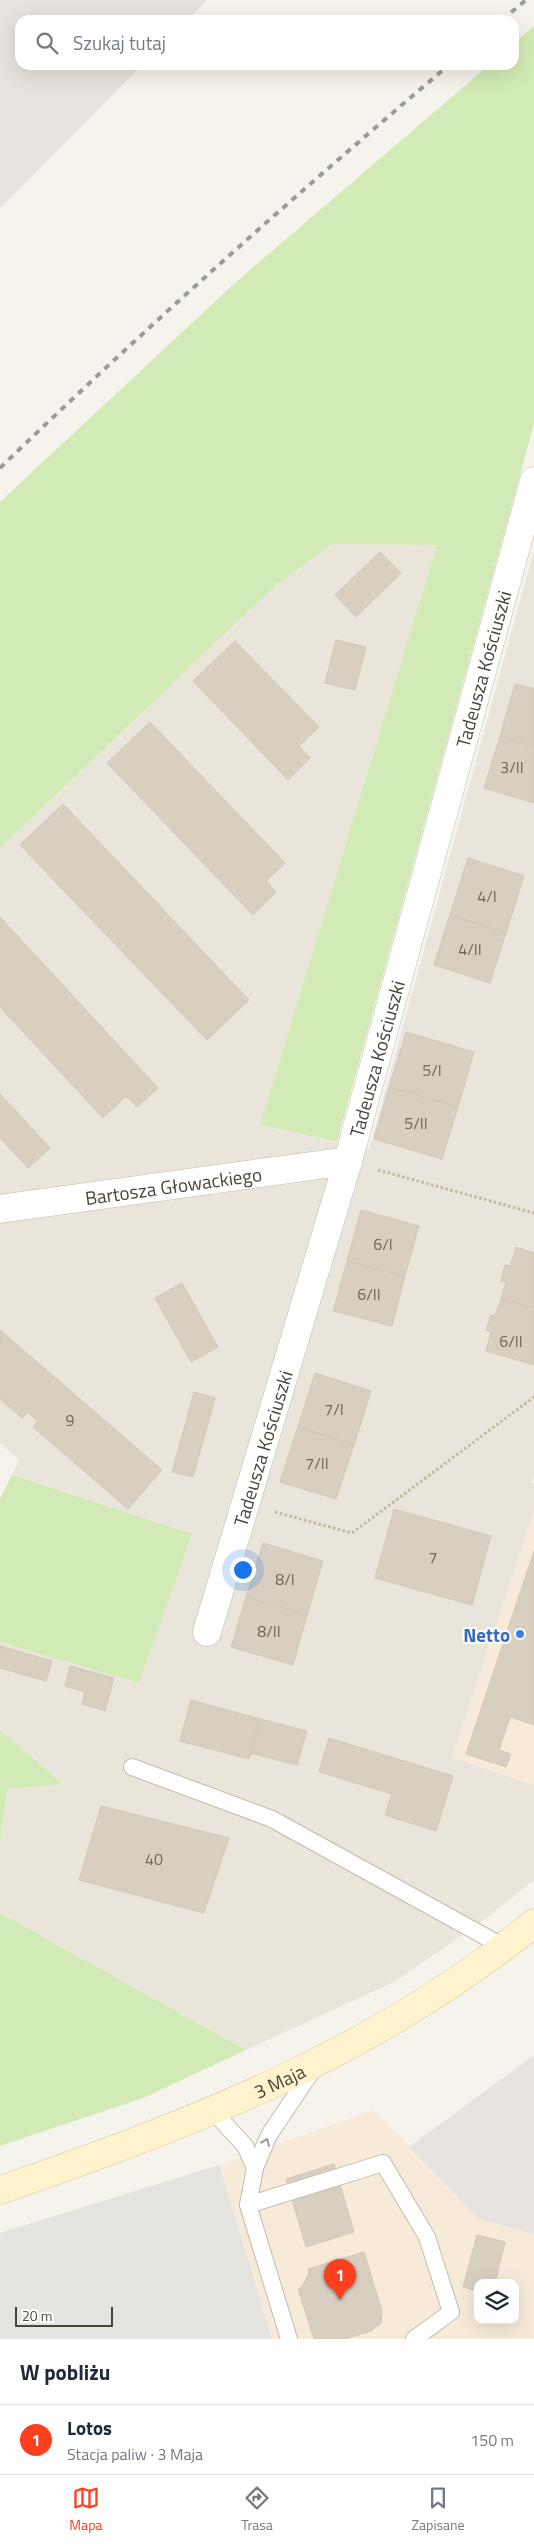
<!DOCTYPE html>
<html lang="pl">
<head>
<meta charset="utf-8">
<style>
	:root { --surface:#fff; --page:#f2f2f3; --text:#1f2937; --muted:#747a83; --line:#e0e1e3; --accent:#fc3f1d }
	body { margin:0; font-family:"Titillium Web",sans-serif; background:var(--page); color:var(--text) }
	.controls { position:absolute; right:15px; bottom:15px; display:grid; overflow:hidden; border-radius:10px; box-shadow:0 5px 20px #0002 }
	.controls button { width:45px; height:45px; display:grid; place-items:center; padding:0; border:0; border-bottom:1px solid var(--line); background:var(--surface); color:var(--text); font:25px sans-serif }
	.scale { position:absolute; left:15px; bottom:12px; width:98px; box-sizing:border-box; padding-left:5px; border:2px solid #4b4439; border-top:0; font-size:14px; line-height:18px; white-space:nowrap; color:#4b4439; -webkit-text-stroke:4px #fff; paint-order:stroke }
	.you { position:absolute; left:242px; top:1569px; width:18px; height:18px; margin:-12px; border:4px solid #fff; border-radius:50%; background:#1a73e8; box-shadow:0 0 0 8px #1a73e833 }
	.badge { display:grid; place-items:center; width:32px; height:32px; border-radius:50%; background:var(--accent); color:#fff; font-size:16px; font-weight:700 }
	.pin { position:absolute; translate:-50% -41px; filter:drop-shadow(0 1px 2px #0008) }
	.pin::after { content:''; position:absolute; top:26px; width:18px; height:15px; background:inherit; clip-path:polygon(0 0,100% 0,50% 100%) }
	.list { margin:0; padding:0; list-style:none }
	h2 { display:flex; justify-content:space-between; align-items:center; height:65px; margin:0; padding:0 20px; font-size:21px }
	h2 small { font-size:16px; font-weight:400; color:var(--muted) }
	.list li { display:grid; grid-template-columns:32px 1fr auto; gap:15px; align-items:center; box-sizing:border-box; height:70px; padding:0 20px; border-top:1px solid var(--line) }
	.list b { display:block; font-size:19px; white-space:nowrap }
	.list p { margin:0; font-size:16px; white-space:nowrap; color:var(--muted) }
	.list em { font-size:16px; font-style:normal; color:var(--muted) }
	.icon { flex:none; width:28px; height:28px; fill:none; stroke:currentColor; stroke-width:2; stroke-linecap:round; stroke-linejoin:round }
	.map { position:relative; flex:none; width:534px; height:2339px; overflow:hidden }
	.search { position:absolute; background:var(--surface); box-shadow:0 5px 20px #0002; left:15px; right:15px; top:15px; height:55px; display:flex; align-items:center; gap:12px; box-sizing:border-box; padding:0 18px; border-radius:15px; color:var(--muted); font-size:19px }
	.sheet { height:135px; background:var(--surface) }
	nav { display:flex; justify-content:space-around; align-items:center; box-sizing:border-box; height:70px; border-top:1px solid var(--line); background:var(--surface); font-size:14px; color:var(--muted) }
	nav a { display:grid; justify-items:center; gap:2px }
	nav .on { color:var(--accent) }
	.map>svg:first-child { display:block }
</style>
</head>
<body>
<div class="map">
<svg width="534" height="2339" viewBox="0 0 534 2339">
	<rect width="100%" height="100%" fill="#f6f3ec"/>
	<polygon fill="#eae5da" points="332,544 437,545 260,1125 369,1150 534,550 534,1476 532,1482 534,1483 534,1511 452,1757 534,1785 534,1880 485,1919 396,1981 246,2050 0,1913 0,1844 7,1789 63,1784 0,1730 0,1642 139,1683 191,1534 12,1475 19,1460 0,1443 0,848 276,585"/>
	<g fill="#f7ead8" fill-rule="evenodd">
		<polygon points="534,1511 534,1785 452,1757"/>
		<path d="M374,2110L479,2219L534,2234V2339H0V2233L219,2165ZM478,2283H515V2320H478Z"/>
	</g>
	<g fill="#e6e2dd">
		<polygon points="0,0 207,0 187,20 20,20 20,65 142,65 0,208"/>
		<polygon points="534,2055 534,2234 479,2219 409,2147"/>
	</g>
	<g fill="#d2eab5">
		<polygon points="534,26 534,424 337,1142 260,1125 437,545 332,544 276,585 0,848 0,502 236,282 489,65 514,65 514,43"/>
		<polygon points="12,1475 192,1534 139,1683 0,1642 0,1499"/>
		<polygon points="0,1730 63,1784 7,1789 0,1844"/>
		<polygon points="0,1913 246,2050 143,2098 0,2146"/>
	</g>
	<polygon fill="#e5e3e0" points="219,2165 272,2339 0,2339 0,2233"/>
	<g fill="#d8cfc1" stroke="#d3c7b4">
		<polygon points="380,552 401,573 356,617 335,595"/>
		<polygon points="336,640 366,647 355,690 325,683"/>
		<polygon points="235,641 319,727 299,746 310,758 288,780 193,681"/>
		<polygon points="515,684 534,689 534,747 500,736"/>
		<polygon points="150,722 285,863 266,881 276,892 253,915 107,763"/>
		<polygon points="500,736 534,747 534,803 484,788"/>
		<polygon points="63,804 249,1000 207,1040 20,845"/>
		<polygon points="468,858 524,876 506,933 450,915"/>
		<polygon points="450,915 506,933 490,983 434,965"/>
		<polygon points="0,917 158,1088 137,1107 126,1096 103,1118 0,1007"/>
		<polygon points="406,1032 474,1052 458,1107 389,1087"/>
		<polygon points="389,1087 458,1107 442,1159 374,1139"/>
		<polygon points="0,1094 50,1148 28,1168 0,1138"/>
		<polygon points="361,1210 419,1226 405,1276 347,1261"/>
		<polygon points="516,1247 534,1253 534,1308 501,1299 506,1282 501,1281 505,1265 510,1266"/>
		<polygon points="347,1261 405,1276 392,1326 333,1311"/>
		<polygon points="182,1283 218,1347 191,1362 155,1298"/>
		<polygon points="501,1299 534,1308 534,1365 486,1351 491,1332 486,1330 491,1315 495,1316"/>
		<polygon points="0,1330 162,1470 128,1509 33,1427 38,1421 27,1412 22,1418 0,1399"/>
		<polygon points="315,1373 371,1391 354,1445 298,1427"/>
		<polygon points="194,1392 215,1398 193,1477 172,1472"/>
		<polygon points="298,1427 354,1445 336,1499 280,1482"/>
		<polygon points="394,1509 491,1536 472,1605 375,1578"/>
		<polygon points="263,1543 323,1561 307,1615 246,1597"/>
		<polygon points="534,1551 534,1725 510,1717 499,1750 511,1754 506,1767 466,1754"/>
		<polygon points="246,1597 307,1615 293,1665 231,1647"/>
		<polygon points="0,1646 52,1661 46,1681 0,1668"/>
		<polygon points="70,1666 114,1678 105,1711 82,1704 85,1692 65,1686"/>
		<polygon points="191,1700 260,1719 249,1759 180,1741"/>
		<polygon points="260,1719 307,1731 297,1765 250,1753"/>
		<polygon points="329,1738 453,1776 436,1831 385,1815 392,1794 319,1772"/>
		<polygon points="101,1806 229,1838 204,1913 79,1880"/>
		<polygon points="334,2164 354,2232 306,2247 286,2179"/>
		<polygon points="477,2235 505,2242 495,2283 478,2283 478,2291 463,2287"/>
		<polygon points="364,2252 382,2311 381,2323 371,2331 345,2339 314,2339 298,2289 302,2287 309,2273 308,2269"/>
	</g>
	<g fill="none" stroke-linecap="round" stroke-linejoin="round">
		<defs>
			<g id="lane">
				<polyline points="132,1767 272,1819 504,1947"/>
				<polyline points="212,2110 245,2146 255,2168"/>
				<polyline points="248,2205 383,2163 427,2237 451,2312 414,2339"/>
				<polyline points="289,2339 248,2205 255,2168 269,2135 316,2065"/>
			</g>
			<g id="street">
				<path id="s1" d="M0,1209L348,1161"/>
				<path id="s2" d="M207,1632L348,1161L534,481"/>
			</g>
			<g id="secondary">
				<path id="s3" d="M0,2190C192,2124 375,2053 534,1923"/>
			</g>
		</defs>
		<use href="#lane" stroke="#c2bbae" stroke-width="18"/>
		<use href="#street" stroke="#c2bbae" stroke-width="29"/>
		<use href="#secondary" stroke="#d6c79b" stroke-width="29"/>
		<g stroke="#c4b79f" stroke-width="3" stroke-dasharray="2.5 2.5" stroke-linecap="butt">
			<polyline points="378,1170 534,1213"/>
			<polyline points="275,1512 352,1533 534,1397"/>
		</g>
		<use href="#lane" stroke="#fff" stroke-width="16"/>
		<use href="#street" stroke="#fff" stroke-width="28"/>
		<use href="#secondary" stroke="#fff3cd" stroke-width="28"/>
		<g stroke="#9a9a9a" stroke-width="4" stroke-dasharray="6 6" stroke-linecap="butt">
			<polyline points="502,20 526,0"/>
			<path d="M0,468C145,328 295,195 449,65"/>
		</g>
	</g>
	<defs><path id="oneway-chevron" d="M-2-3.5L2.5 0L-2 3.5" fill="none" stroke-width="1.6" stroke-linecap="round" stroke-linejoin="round" transform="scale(1.25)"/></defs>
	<use stroke="#9c9892" href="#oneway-chevron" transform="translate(266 2142) rotate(-66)"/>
	<circle fill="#3f7fe0" stroke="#fff" stroke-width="2" cx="520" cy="1634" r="5"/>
	<g text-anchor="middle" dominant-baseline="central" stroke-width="4" stroke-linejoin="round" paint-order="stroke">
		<g font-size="16" fill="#6e675b">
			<text x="512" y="767">3/II</text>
			<text x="487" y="896">4/I</text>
			<text x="470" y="949">4/II</text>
			<text x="432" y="1070">5/I</text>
			<text x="416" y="1123">5/II</text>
			<text x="383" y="1244">6/I</text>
			<text x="369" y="1294">6/II</text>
			<text x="511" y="1341">6/II</text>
			<text x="334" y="1409">7/I</text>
			<text x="70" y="1420">9</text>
			<text x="317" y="1463">7/II</text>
			<text x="433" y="1557">7</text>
			<text x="285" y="1579">8/I</text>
			<text x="269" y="1631">8/II</text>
			<text x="154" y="1859">40</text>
		</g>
		<g font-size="19" fill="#4b4439" stroke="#fff">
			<text stroke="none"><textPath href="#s2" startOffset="1002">Tadeusza Kościuszki</textPath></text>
			<text stroke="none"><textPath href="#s2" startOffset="598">Tadeusza Kościuszki</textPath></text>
			<text stroke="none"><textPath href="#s1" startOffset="175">Bartosza Głowackiego</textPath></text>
			<text stroke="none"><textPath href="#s2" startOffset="192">Tadeusza Kościuszki</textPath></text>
			<text stroke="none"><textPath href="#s3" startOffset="300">3 Maja</textPath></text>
		</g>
		<g font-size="19" font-weight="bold" fill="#366cbe" stroke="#fff" text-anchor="end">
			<text x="510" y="1634">Netto</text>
		</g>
	</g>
</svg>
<div class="controls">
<button><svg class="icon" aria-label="layers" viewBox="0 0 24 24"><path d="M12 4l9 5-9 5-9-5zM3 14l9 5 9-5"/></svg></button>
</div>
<div class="scale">20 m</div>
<div class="you"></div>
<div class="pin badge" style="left:340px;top:2300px">1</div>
<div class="search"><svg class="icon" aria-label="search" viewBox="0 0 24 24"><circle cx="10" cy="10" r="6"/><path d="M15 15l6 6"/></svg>Szukaj tutaj</div>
</div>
<section class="sheet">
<h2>W pobliżu<small></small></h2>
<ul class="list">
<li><span class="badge">1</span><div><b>Lotos</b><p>Stacja paliw · 3 Maja</p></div><em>150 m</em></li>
</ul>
</section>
<nav>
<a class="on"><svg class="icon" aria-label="map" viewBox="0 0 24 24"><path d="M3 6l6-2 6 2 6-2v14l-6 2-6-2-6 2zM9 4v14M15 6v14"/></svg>Mapa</a>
<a><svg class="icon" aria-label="directions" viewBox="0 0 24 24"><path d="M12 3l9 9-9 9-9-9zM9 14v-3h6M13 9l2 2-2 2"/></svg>Trasa</a>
<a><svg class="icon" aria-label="saved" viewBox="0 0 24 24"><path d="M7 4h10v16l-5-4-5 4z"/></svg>Zapisane</a>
</nav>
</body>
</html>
